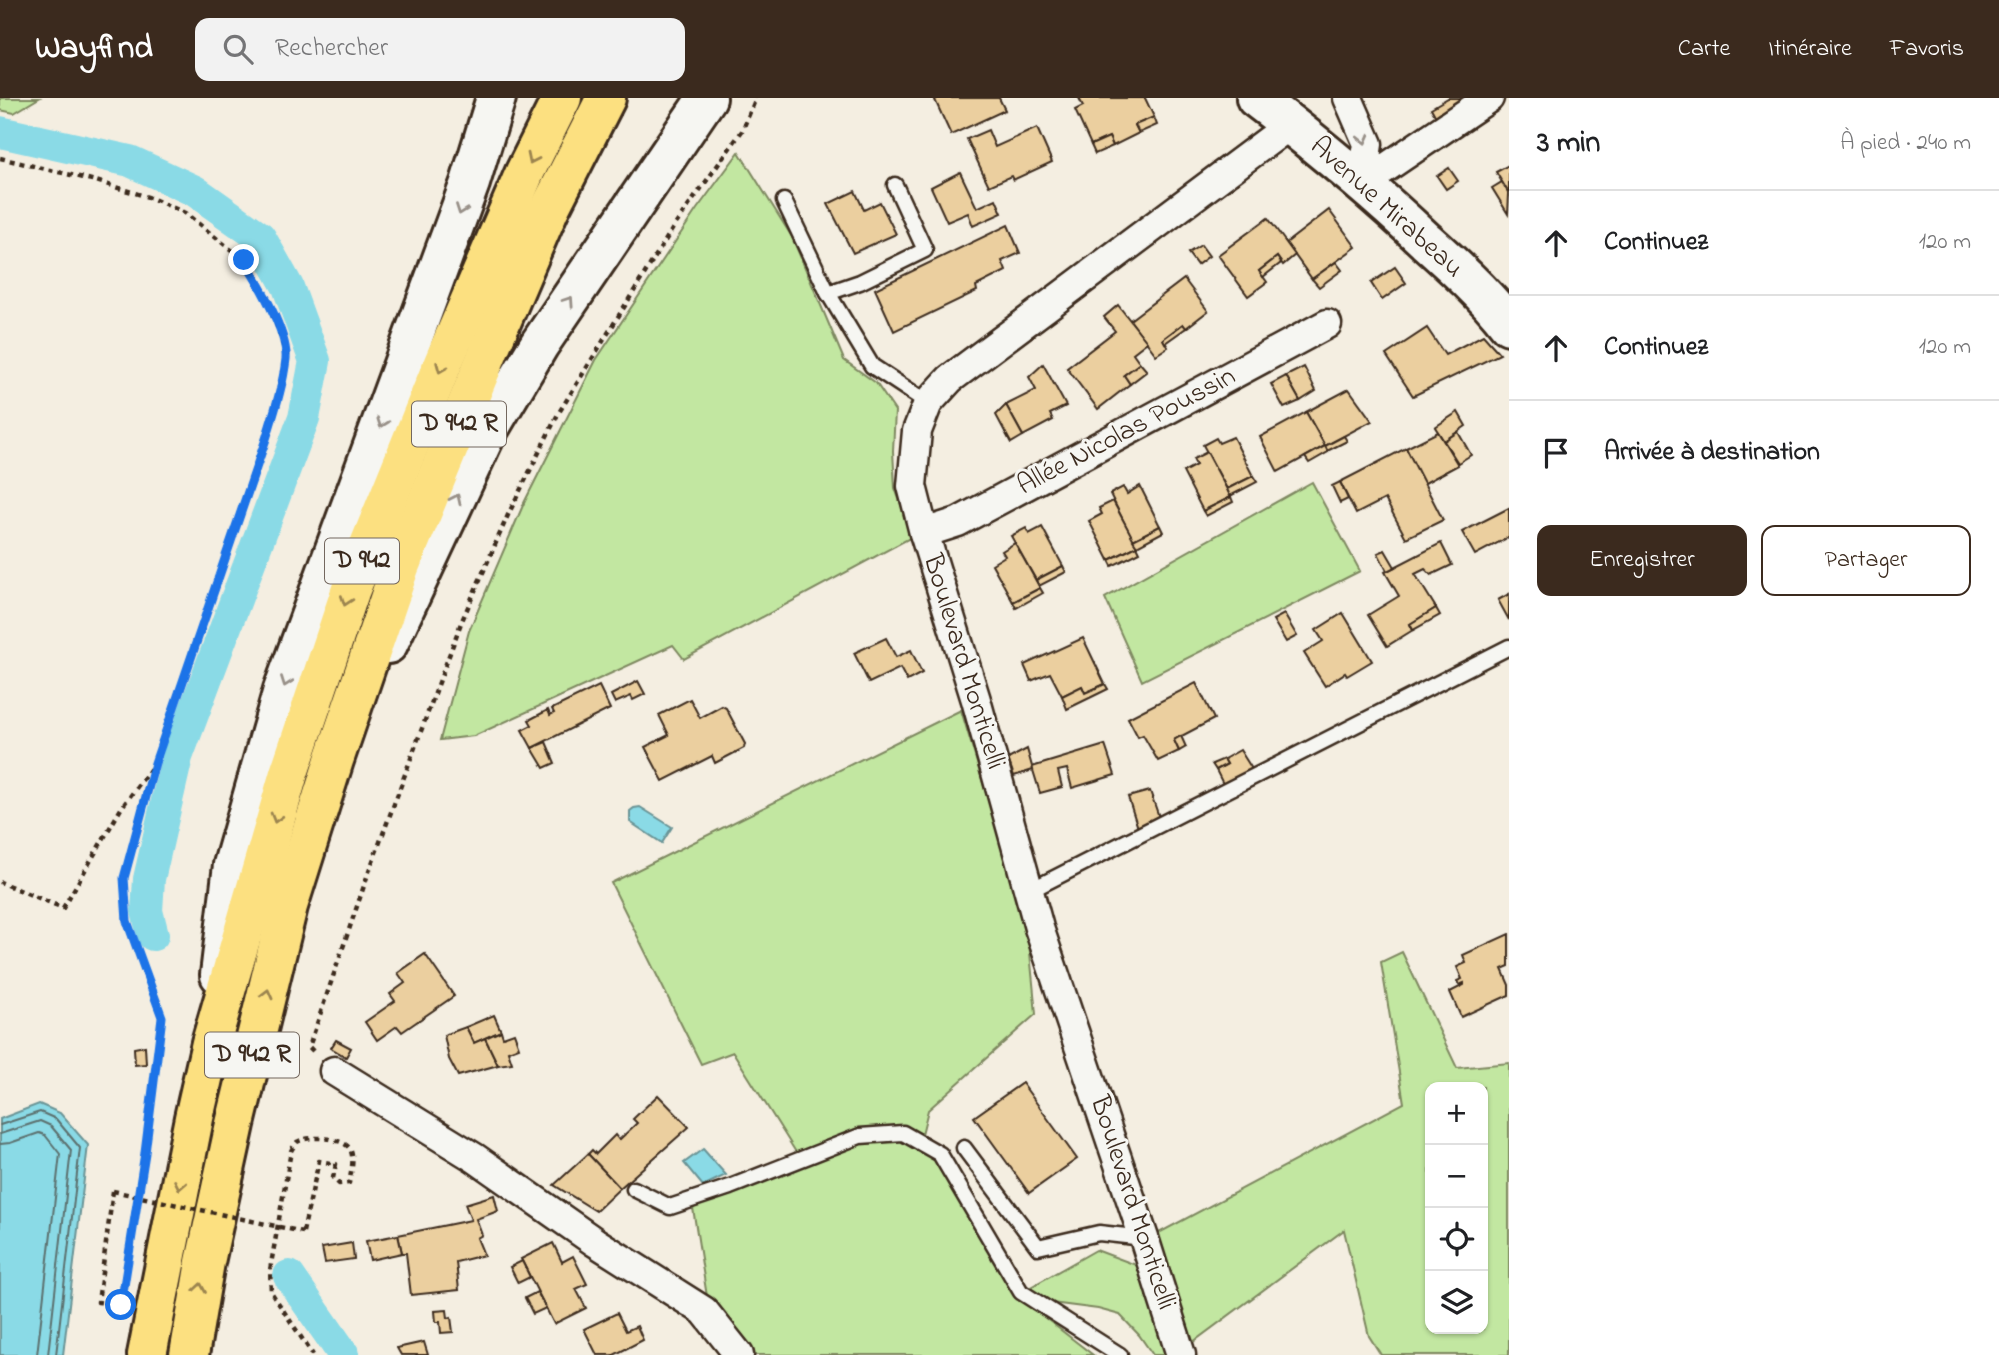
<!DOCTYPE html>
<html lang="fr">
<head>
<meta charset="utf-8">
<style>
	:root { --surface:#fff; --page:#f2f2f2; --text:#202124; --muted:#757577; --line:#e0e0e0; --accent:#3b2a1e }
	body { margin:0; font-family:"Indie Flower",sans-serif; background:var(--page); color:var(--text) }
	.controls { position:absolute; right:21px; bottom:21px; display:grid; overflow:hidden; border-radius:14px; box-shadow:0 2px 5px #0004 }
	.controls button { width:63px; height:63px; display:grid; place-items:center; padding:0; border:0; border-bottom:2px solid var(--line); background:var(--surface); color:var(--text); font:35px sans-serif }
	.stop { position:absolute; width:21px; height:21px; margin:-16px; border:5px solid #1a73e8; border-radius:50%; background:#fff }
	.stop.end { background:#1a73e8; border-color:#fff; box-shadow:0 2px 7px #0008 }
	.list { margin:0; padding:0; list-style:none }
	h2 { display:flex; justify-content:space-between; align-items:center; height:91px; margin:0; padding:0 28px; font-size:30px }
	h2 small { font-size:23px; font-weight:400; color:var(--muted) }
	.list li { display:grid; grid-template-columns:46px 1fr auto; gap:21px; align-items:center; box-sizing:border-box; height:105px; padding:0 28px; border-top:2px solid var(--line) }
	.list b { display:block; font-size:26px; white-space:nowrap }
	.list em { font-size:23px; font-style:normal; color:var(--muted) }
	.actions { display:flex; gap:14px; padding:21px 28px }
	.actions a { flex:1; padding:16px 0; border:2px solid var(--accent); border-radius:14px; text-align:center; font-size:24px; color:var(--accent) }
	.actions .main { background:var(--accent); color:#fff }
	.icon { flex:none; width:38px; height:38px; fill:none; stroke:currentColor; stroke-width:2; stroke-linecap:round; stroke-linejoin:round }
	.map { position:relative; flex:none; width:1509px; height:1257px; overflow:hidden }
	header { display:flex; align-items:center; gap:42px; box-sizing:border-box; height:98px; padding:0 35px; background:var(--accent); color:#fff }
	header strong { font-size:33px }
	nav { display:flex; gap:38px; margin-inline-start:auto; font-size:24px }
	.search { width:490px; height:63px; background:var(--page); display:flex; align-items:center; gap:18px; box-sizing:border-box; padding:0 24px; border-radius:14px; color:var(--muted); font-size:26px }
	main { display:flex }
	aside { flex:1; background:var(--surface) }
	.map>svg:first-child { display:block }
</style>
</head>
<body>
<header>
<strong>Wayfind</strong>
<div class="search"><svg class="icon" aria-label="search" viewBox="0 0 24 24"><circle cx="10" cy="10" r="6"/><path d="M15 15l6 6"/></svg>Rechercher</div>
<nav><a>Carte</a><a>Itinéraire</a><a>Favoris</a></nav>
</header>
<main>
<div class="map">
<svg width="1509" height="1257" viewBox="0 0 1509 1257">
	<rect width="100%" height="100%" fill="#f4eee1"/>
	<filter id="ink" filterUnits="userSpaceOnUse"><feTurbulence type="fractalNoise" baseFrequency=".0143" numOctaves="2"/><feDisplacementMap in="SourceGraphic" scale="14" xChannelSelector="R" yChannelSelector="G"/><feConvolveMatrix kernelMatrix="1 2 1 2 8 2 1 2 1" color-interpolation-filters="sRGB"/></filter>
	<g filter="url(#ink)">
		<g fill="#c2e7a1" stroke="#7e8860" stroke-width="2" fill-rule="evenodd">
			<polygon points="0,0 39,0 14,15 0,12"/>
			<polygon points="739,54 792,139 844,262 876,285 895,313 893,353 895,390 906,420 910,440 684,561 673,547 474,638 440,642 469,533 524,405 596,262 697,111"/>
			<polygon points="1312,384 1360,473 1142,583 1105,500"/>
			<polygon points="961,612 1028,834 1036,916 928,1012 922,1036 981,1140 1026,1205 1093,1257 749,1257 708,1205 693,1110 799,1059 733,954 701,966 611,785"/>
			<path d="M1402,854L1457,970L1509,965V1257H1381L1369,1238L1344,1132L1189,1247L1155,1137L1404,1005L1381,864ZM1430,989H1483V1231H1430Z"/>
			<polygon points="1096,1152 1144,1170 1170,1257 1153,1257 1139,1237 1120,1217 1098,1211 1044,1204 1029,1190"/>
		</g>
		<g fill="#8adae6" stroke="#6a9496" stroke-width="2">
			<polygon points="640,709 672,729 662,745 630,724 630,713 634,710"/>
			<polygon points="39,1006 60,1015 88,1047 63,1257 0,1257 0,1021"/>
			<polygon points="703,1051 726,1077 703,1088 684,1065"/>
		</g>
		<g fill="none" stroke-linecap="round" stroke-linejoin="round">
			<g stroke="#5b706e" stroke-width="2">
				<polyline points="0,1027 40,1014 56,1021 80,1050 56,1257"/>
				<polyline points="0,1036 40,1023 51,1028 71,1052 48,1257"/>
				<polyline points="0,1046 10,1045 39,1035 45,1037 60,1056 37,1257"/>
			</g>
			<g stroke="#8adae6" stroke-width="32">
				<polyline points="0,34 130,63 195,93 260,139 288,189 315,263 304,320 177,659 149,781 147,813 153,837"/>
				<polyline points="289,1178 344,1257"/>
			</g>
		</g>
		<g fill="#ebcf9f" stroke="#3b2a1e" stroke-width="2">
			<polygon points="938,0 999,0 1005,12 951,37 935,2"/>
			<polygon points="1079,0 1145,0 1154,19 1135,27 1139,35 1113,48 1109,39 1091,47 1075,12 1083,8"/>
			<polygon points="1466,0 1437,21 1431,10 1448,0"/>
			<polygon points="1154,19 1157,27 1139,35 1135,27"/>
			<polygon points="1037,30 1052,64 1013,82 1011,78 989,88 967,41 988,32 995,49"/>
			<polygon points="1109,39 1113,48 1095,56 1091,47"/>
			<polygon points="1509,67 1509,96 1496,74"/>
			<polygon points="1449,70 1458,83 1446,91 1437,78"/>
			<polygon points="960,74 977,110 996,101 1002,115 973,128 968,115 947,124 931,89"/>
			<polygon points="1502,84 1509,96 1508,116 1492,90"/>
			<polygon points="855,93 864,112 880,104 896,136 853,155 828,106"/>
			<polygon points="1329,112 1356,149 1312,181 1286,145"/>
			<polygon points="1268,120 1295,157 1283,167 1277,159 1259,173 1267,184 1248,198 1218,157"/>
			<polygon points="1008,127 1020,155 1002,163 1006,173 976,188 977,193 894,233 875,191"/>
			<polygon points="1201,147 1209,158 1197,167 1188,155"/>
			<polygon points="1277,159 1281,165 1263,179 1259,173"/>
			<polygon points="1336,164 1342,172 1319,189 1312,181"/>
			<polygon points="1395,169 1406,185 1382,202 1371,185"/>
			<polygon points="1184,181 1208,213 1186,230 1183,226 1163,241 1168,249 1156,257 1130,222"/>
			<polygon points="1118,207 1147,244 1133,255 1140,265 1124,277 1130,286 1098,311 1067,270 1115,233 1104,219"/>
			<polygon points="1183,226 1186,230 1165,245 1163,241"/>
			<polygon points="1427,230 1445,257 1483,237 1500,256 1413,298 1386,257"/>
			<polygon points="1140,265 1147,273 1130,286 1124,277"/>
			<polygon points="1043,266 1066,308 1050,316 1053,322 1023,338 1006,307 1036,292 1029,279"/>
			<polygon points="1304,269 1316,293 1300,303 1286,278"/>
			<polygon points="1286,278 1300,303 1284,310 1271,286"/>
			<polygon points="1349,291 1372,323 1325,348 1306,314"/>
			<polygon points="1006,307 1023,338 1011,345 996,317"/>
			<polygon points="1306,314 1325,348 1278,374 1260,339"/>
			<polygon points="1458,314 1466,328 1444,343 1435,329"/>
			<polygon points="1438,334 1458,367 1423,386 1406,350"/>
			<polygon points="1458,334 1471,357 1458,365 1444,343"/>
			<polygon points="1344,338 1347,343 1327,353 1325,348"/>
			<polygon points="1233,339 1253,378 1227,391 1203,347 1216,340 1219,345"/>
			<polygon points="1325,348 1328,354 1309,365 1305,359"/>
			<polygon points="1406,350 1443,422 1406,440 1385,401 1356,416 1340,384"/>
			<polygon points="1207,354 1231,399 1203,413 1183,374 1196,367 1193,361"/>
			<polygon points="1253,378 1257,384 1230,398 1227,391"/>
			<polygon points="1340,384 1348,401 1340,405 1332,388"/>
			<polygon points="1140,388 1160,428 1133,442 1110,396 1123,389 1127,396"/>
			<polygon points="1231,399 1233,404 1206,418 1203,413"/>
			<polygon points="1113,403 1137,448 1109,462 1089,423 1102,416 1099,410"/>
			<polygon points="1509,410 1509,439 1475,457 1462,434"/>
			<polygon points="1160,428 1163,434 1137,448 1133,442"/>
			<polygon points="1042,429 1063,468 1036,482 1011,438 1026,430 1029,436"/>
			<polygon points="1015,445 1040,490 1013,504 992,466 1005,458 1002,453"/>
			<polygon points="1441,445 1452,467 1431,477 1425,471 1415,476 1436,510 1410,526 1413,532 1387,548 1368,517 1399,498 1385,474"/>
			<polygon points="1137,448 1140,454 1112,468 1109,462"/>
			<polygon points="1385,452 1395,469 1387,473 1378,455"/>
			<polygon points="1063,468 1066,474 1039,488 1036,482"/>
			<polygon points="1040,490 1043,495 1016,510 1013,504"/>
			<polygon points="1509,496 1509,522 1498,502"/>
			<polygon points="1436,510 1440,517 1413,532 1410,526"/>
			<polygon points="1343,515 1372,563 1347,578 1345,575 1325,588 1304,555 1323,543 1316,532"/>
			<polygon points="1284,516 1297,538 1286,544 1273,522"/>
			<polygon points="886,540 896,559 911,552 922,575 907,583 900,570 869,585 854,555"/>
			<polygon points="1083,540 1105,586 1085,595 1082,588 1062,598 1050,575 1031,583 1024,567"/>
			<polygon points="638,583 645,596 633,602 631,598 615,605 611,597"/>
			<polygon points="1196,585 1214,621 1174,642 1179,653 1158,663 1143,637 1138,639 1128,620"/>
			<polygon points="1105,586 1108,591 1067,611 1062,598 1082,588 1085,595"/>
			<polygon points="599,588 610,611 532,650 522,632 532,627 529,622 548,612 550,617 554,615 552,611"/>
			<polygon points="690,601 700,620 722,608 726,610 745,646 744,650 715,665 712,658 663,683 645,649 669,637 659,617"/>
			<polygon points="1181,638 1186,649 1179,653 1174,642"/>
			<polygon points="546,644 555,665 544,670 532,650"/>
			<polygon points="1105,647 1115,677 1072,690 1067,671 1058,673 1062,689 1040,695 1032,669"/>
			<polygon points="1027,651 1033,672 1014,678 1008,661"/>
			<polygon points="1240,652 1252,671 1223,686 1216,672 1227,666 1224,661"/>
			<polygon points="1224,661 1227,666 1216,672 1212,666"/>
			<polygon points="1150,693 1159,719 1138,730 1128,699"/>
			<polygon points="1509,836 1509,868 1502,871 1509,887 1509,897 1461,919 1450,894 1464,887 1464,885 1459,887 1457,883 1462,881 1457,869 1466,865 1463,857"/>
			<polygon points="425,856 454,898 402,934 397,928 377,942 365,924 395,903 390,896 405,885 398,875"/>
			<polygon points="494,917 501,933 474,945 466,929"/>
			<polygon points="466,929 474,945 485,940 498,967 458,978 449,961 444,937"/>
			<polygon points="501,933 503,939 514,935 519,949 508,953 512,965 498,967 485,940"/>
			<polygon points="336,942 351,950 346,959 331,950"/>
			<polygon points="145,948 146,966 135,967 134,950"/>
			<polygon points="1022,985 1077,1061 1029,1095 974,1019"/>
			<polygon points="658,997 689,1029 620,1090 588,1056 592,1052 596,1056 615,1037 619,1042 637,1025 633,1021"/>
			<polygon points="588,1056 620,1090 596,1113 554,1087"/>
			<polygon points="494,1097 498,1113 476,1121 482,1137 477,1140 484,1157 456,1164 459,1192 411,1197 406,1155 402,1155 398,1137 471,1122 465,1106"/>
			<polygon points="398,1137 402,1155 370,1162 366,1143"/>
			<polygon points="352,1145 354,1161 325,1165 322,1150"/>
			<polygon points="553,1145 562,1164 573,1158 587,1186 576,1191 586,1210 554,1226 521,1161"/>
			<polygon points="522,1163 530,1179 518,1185 510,1169"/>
			<polygon points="537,1194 546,1210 533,1216 525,1200"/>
			<polygon points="447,1212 448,1220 451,1219 453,1234 441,1235 440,1224 436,1224 435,1213"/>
			<polygon points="617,1215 626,1233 637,1228 643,1242 614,1257 597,1257 584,1231"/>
			<polygon points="424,1244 428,1257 401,1257 397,1250"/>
		</g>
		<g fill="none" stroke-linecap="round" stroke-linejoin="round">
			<defs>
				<g id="lane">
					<polyline points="784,103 828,195 872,268 928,305"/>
					<polyline points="828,195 860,184 925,152 895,87"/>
					<polyline points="1029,793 1509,549"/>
					<polyline points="964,1050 1038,1149 1099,1135 1144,1140"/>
					<polyline points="634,1091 670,1109 730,1089 860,1038 903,1035 940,1056 1021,1194 1120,1257"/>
				</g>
				<g id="street">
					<polyline points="1348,0 1368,46 1362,86"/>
					<polyline points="1362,86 1489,0"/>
					<polyline points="924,435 958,424 1327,226"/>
					<polyline points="334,973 475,1060 595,1144 704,1213 739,1257"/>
					<polyline points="1181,1257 1144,1140 1039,830 976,602 924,435 912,388 917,333 928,305 950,281 1291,26"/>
				</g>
				<g id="secondary">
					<path d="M1256,0C1315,45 1372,92 1426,143C1455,169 1485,196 1509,227"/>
					<polyline points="388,546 486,336 539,247 707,0"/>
					<polyline points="220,877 233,767 283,592 470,85 496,0"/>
				</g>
				<g id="primary">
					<polyline points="147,1257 194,1020 211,945 289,675 351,491 443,265 525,74 562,0"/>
					<polyline points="189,1257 205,1164 235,1026 288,808 334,662 400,469 490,250 549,112 606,0"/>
				</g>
			</defs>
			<use href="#lane" stroke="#3b2a1e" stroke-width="19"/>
			<use href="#street" stroke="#3b2a1e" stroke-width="33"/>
			<use href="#secondary" stroke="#3b2a1e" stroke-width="44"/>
			<use href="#primary" stroke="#3b2a1e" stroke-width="44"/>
			<g stroke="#3b2a1e" stroke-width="4.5" stroke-dasharray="5 5" stroke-linecap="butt">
				<polyline points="0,60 96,83 151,100 185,115 244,162 265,196 279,232 287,259 278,301 266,341 155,665 122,709 63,810 0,784"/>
				<polyline points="313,953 309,949 367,779 461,525 508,417 558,316 673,130 742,33 756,0"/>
				<polyline points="113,1093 98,1204 122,1207"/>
				<path d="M303,1134L319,1063L336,1066L333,1080L339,1086L349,1085C351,1074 355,1061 350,1051C343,1039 308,1037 297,1044C295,1046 292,1051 291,1053L270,1172L271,1194L313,1257"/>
				<polyline points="129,1155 145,1056 162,919 127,823 124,781 153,669"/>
			</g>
			<use href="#lane" stroke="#f6f6f2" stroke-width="14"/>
			<use href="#street" stroke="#f6f6f2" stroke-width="28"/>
			<use href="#secondary" stroke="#f6f6f2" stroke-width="38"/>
			<use href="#primary" stroke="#fce080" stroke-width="38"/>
			<polyline stroke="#3b2a1e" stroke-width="4.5" stroke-dasharray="5 5" stroke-linecap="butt" points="113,1093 303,1134"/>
		</g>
		<defs><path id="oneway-chevron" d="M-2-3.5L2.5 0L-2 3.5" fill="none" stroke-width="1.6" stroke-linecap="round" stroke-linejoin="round" transform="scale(1.75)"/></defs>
		<g stroke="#989088">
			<use href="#oneway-chevron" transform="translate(1364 41) rotate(76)"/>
			<use href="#oneway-chevron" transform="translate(461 112) rotate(110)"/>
			<use href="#oneway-chevron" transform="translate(569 203) rotate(-56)"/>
			<use href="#oneway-chevron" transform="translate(382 325) rotate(110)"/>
			<use href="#oneway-chevron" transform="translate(456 401) rotate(-65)"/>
			<use href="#oneway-chevron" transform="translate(286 584) rotate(110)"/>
		</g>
		<g stroke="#9c854f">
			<use href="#oneway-chevron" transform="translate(532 61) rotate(116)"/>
			<use href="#oneway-chevron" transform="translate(441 270) rotate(112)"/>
			<use href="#oneway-chevron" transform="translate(346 503) rotate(109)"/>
			<use href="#oneway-chevron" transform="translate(276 720) rotate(106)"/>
			<use href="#oneway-chevron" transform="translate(267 896) rotate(-76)"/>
			<use href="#oneway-chevron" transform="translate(180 1087) rotate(101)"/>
			<use href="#oneway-chevron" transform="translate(200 1190) rotate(-81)"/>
		</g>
	</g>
	<g fill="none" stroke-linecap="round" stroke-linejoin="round" filter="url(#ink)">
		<path stroke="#1a73e8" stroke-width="9" d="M121,1207L145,1055L162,919L127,823L124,780L155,665L266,341C274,315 283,288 286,261C288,235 258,184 244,162"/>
	</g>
	<g text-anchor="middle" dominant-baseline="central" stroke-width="6" stroke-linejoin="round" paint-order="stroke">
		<g fill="#f6f6f2" stroke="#73675e" stroke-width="2">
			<rect x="412" y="303.5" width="94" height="45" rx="5"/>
			<rect x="325" y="440.5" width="74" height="45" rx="5"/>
			<rect x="205" y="934.5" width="94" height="45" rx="5"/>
		</g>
		<g font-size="26" font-weight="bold" fill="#3b2a1e">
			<text x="459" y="326">D 942 R</text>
			<text x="362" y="463">D 942</text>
			<text x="252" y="957">D 942 R</text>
		</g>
		<g font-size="28" fill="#3b2a1e" stroke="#f6f6f2">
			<text transform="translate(1386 110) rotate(42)">Avenue Mirabeau</text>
			<text transform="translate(1127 334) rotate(-28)">Allée Nicolas Poussin</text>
			<text transform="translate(963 564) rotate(73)">Boulevard Monticelli</text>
			<text transform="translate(1132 1105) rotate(72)">Boulevard Monticelli</text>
		</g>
	</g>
</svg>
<div class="controls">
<button>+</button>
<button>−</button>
<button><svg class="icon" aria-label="locate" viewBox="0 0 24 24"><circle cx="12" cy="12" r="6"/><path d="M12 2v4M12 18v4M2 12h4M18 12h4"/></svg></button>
<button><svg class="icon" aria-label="layers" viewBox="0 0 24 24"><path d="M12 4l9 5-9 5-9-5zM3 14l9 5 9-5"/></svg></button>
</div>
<div class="stop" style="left:121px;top:1207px"></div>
<div class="stop end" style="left:244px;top:162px"></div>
</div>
<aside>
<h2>3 min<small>À pied · 240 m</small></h2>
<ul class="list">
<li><svg class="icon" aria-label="ahead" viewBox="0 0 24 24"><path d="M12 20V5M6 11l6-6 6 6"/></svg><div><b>Continuez</b></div><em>120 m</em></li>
<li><svg class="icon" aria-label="ahead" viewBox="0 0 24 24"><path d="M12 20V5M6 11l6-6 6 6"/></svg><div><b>Continuez</b></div><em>120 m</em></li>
<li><svg class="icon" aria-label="arrive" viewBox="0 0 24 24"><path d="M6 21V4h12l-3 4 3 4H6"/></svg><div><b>Arrivée à destination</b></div></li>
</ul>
<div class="actions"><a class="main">Enregistrer</a><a>Partager</a></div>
</aside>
</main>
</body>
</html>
